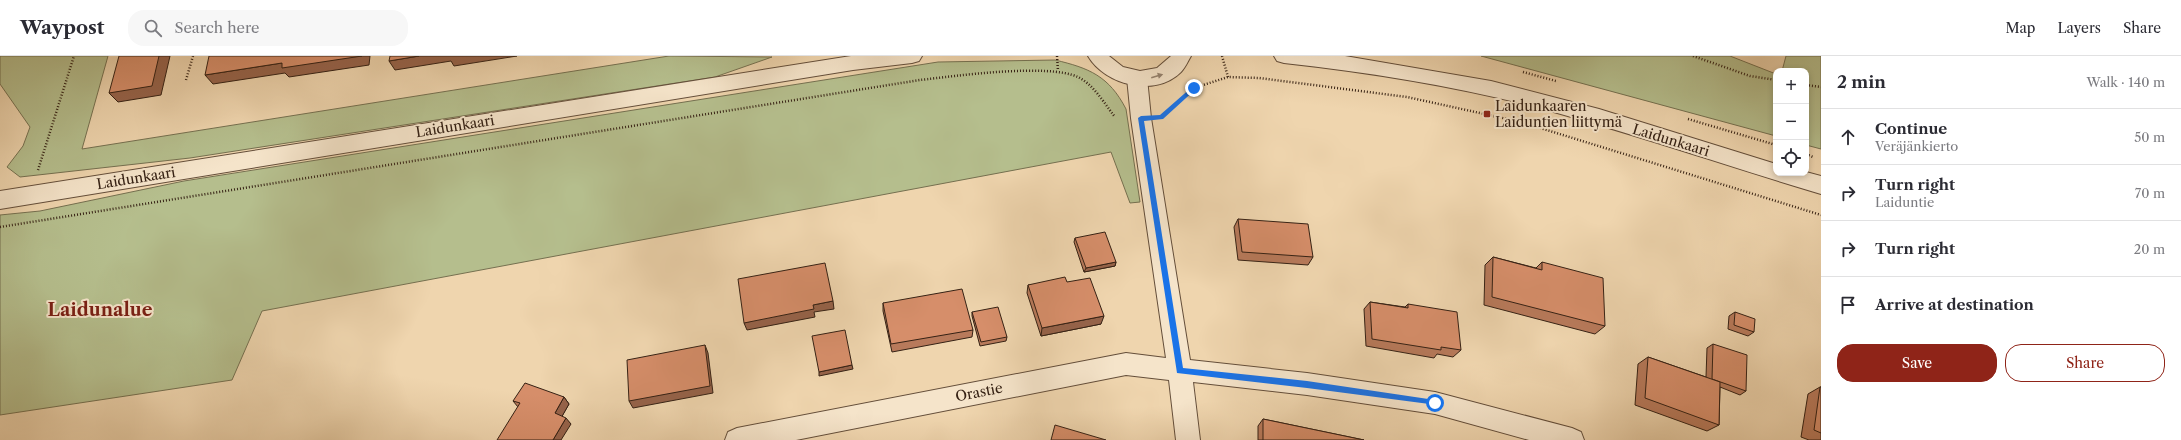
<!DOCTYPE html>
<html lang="en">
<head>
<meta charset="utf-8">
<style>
	:root { --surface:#fff; --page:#f7f7f7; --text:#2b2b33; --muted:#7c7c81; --line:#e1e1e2; --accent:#8f2418 }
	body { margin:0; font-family:"Libre Caslon Text",serif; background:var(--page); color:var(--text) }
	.controls { position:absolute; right:12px; top:12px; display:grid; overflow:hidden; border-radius:8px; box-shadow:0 2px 6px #0003 }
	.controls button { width:36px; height:36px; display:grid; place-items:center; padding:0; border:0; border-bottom:1px solid var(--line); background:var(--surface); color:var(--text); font:20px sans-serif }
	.stop { position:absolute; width:12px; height:12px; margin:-9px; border:3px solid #1a73e8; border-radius:50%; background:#fff }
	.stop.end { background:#1a73e8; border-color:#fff; box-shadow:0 1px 4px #0008 }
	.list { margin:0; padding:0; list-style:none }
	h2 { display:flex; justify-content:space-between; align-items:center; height:52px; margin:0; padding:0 16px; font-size:17px }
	h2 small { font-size:13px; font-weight:400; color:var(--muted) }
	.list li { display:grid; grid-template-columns:26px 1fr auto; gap:12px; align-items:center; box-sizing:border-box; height:56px; padding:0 16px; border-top:1px solid var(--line) }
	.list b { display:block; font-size:15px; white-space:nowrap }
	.list p { margin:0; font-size:13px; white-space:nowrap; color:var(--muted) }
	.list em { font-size:13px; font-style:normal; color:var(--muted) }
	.actions { display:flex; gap:8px; padding:12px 16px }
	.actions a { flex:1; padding:9px 0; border:1px solid var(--accent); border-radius:16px; text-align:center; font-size:14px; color:var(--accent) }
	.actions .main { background:var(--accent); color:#fff }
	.icon { flex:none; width:22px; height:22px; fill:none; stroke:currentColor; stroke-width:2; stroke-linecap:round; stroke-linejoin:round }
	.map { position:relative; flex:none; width:1821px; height:384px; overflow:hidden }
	header { display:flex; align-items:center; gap:24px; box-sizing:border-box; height:56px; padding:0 20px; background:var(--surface); border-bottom:1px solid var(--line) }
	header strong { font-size:19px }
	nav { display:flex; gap:22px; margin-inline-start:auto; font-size:14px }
	.search { width:280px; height:36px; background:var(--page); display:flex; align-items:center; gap:10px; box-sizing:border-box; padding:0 14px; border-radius:16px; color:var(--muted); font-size:15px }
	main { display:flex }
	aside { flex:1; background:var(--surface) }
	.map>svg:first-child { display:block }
</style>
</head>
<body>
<header>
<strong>Waypost</strong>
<div class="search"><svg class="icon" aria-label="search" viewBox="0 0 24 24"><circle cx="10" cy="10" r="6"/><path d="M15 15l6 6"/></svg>Search here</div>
<nav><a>Map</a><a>Layers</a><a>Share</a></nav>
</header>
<main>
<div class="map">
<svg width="1821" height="384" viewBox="0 0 1821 384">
	<rect width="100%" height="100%" fill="#efd5ae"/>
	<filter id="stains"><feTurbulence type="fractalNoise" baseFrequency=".005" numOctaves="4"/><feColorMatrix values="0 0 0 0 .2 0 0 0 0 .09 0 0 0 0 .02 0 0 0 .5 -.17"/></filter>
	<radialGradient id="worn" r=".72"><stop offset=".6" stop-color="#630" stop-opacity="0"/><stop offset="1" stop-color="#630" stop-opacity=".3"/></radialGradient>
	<g fill="#b5be8d" stroke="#757050">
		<polygon points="0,0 108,0 82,93 669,0 772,1 715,21 190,102 20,121 7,111 23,90 30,71 0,28"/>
		<polygon points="1481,0 1730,0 1776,18 1776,80"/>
		<polygon points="1786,0 1821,0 1821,93 1806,89 1806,15 1782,15"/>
		<path d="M1055,4C1089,12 1109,20 1126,53L1140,146L1130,147L1111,96L262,255L232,324L0,359V159L40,155L184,125L938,6Z"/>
	</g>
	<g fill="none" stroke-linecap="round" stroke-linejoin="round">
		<defs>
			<polygon id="minor" points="1137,15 1144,17 1147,22 1151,62 1190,304 1307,317 1435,336 1572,372 1581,376 1584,384 1529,384 1435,358 1307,339 1193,326 1200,384 1176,384 1169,324 1126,319 796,384 725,384 728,376 737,372 1126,297 1166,302 1131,62 1127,22 1130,17"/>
			<g id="tertiary">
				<polygon points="851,0 922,0 919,5 912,7 853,14 0,153 0,135"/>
				<path d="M1088,0H1109L1123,11L1140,15L1157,12L1171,0H1191C1188,5 1185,12 1181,16C1155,42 1105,29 1088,0Z"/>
				<path d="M1274,0H1345L1491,25L1599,53L1776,108V117L1806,116L1821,120V138C1723,109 1627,75 1528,49C1448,29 1366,16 1284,7L1277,5Z"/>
			</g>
		</defs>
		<use href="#minor" stroke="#644e3a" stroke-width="2"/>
		<use href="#tertiary" stroke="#644e3a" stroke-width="2"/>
		<g stroke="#352114" stroke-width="2.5" stroke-dasharray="1 2" stroke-linecap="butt">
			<polyline points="1057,0 1058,15"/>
			<polyline points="1222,0 1228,21"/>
			<polyline points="1693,0 1750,20 1776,24"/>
			<polyline points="1523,16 1556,25"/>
			<polyline points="186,24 193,0"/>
			<polyline points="1806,29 1821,31"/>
			<polyline points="1166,57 1194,32 1228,21 1259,22 1407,41 1521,66 1821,159"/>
			<polyline points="1688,63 1776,89"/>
			<polyline points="1806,98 1813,101"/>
			<polyline points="38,114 74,0"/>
			<path d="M0,171L920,24C956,20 1047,7 1078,21C1094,29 1104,47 1115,61"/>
		</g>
		<use href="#minor" fill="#f5e4ca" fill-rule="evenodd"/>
		<use href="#tertiary" fill="#f5e4ca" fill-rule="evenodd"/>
	</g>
	<g fill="#b87a5b" stroke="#352114">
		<polygon points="1238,163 1313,201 1308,209 1238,204 1234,171"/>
		<polygon points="1075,182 1116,206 1115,210 1084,216 1074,186"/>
		<polygon points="1493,201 1536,212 1542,206 1605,270 1595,278 1484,249 1485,209"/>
		<polygon points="1067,226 1101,268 1041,280 1027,237 1028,229"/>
		<polygon points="1370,246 1405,251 1408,248 1461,294 1453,301 1437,298 1434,302 1366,290 1364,253"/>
		<polygon points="883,247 973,274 972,281 892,296 883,255"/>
		<polygon points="972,256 1007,281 1006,285 980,290 972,260"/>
		<polygon points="1735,256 1754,276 1748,280 1728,273 1729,260"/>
		<polygon points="1713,288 1746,335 1740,339 1720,331 1719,369 1707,375 1635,349 1638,308 1648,301 1706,321 1707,292"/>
		<polygon points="1820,331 1821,331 1821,384 1809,384 1801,381 1808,338"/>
		<polygon points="564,341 569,348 562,360 571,368 518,351 513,345"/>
		<polygon points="1263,363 1364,384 1258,384 1258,370"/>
	</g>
	<g fill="#96634a" stroke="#352114">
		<polygon points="159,0 170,0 161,39 118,46 109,37"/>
		<polygon points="362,0 370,0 369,9 289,21 285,17 213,28 205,19 282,7"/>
		<polygon points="419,0 517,0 454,10 451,5 395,14 389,5"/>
		<polygon points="1116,206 1115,210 1084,216 1086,212"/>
		<polygon points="833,245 834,253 814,256 815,261 747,274 744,267 813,249"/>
		<polygon points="1104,260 1101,268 1041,280 1042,272"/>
		<polygon points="705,289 708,297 713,337 633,352 629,345"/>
		<polygon points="852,309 853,313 819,320 819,316"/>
		<polygon points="564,341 569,348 560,364 555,357"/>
		<polygon points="566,362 571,368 561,384 553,384"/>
	</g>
	<g fill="#d68e6a" stroke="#352114">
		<polygon points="119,0 159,0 152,30 109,37"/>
		<polygon points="209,0 362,0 282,12 282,7 205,19"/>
		<polygon points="390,0 419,0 389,5"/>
		<polygon points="1238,163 1308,168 1313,201 1242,196"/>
		<polygon points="1105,176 1116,206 1086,212 1075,182"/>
		<polygon points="1493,201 1542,214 1542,206 1603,222 1605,270 1492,241"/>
		<polygon points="825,207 833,245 813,249 814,253 744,267 738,223"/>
		<polygon points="1065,221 1067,226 1090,222 1104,260 1042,272 1028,229"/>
		<polygon points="962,233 973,274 891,288 883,247"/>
		<polygon points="1370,246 1408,252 1408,248 1457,256 1461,294 1441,291 1441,294 1372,283"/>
		<polygon points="998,251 1007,281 981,286 972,256"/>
		<polygon points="1735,256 1755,263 1754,276 1734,269"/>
		<polygon points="845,274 852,309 819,316 812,280"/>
		<polygon points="1713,288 1747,299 1746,335 1712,323"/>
		<polygon points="705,289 710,330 629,345 627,304"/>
		<polygon points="1648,301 1720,326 1719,369 1645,342"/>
		<polygon points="525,327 564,341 555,357 566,362 553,384 497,384 520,347 513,345"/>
		<polygon points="1820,331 1821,331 1821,377 1814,374"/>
		<polygon points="1263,363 1364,384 1263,384"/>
		<polygon points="1055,369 1106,384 1051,384"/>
	</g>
	<defs><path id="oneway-solid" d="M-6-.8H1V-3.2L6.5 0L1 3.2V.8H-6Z"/></defs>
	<use fill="#95826f" href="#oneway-solid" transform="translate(1157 20) rotate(-16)"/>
	<polygon fill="#1a73e8" points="1192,31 1197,32 1163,63 1144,65 1183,312 1307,325 1435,344 1437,345 1437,349 1307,332 1177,317 1138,62 1141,60 1160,59"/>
	<rect fill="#8f2418" stroke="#f5e4ca" stroke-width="1.5" x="1483" y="54" width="8" height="8" rx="2"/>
	<g text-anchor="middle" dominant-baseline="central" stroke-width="4" stroke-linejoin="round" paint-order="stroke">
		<g font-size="14" fill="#352114" stroke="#f5e4ca" text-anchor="start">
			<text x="1495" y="50">Laidunkaaren<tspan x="1495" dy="16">Laiduntien liittymä</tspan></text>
		</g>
		<g font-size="14" fill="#352114" stroke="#f5e4ca">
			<text transform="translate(455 70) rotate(-9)">Laidunkaari</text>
			<text transform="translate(1671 84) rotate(17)">Laidunkaari</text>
			<text transform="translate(136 122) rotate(-9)">Laidunkaari</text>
			<text transform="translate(979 336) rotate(-11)">Orastie</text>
		</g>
		<g font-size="18" font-weight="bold" fill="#7a1f14" stroke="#f5e4ca">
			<text x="100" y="254">Laidunalue</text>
		</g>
	</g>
	<rect width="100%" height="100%" filter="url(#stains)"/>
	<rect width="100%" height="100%" fill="url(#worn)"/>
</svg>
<div class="controls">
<button>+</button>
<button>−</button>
<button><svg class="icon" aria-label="locate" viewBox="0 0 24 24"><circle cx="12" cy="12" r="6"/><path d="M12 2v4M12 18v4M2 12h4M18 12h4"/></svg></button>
</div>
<div class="stop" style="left:1435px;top:347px"></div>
<div class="stop end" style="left:1194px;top:32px"></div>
</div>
<aside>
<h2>2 min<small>Walk · 140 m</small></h2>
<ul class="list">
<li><svg class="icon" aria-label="ahead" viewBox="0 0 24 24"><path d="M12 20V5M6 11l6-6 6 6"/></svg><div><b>Continue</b><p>Veräjänkierto</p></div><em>50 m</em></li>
<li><svg class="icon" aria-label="right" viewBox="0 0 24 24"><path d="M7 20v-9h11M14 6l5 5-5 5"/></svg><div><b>Turn right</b><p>Laiduntie</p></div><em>70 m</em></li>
<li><svg class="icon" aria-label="right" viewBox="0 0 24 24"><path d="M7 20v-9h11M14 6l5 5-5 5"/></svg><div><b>Turn right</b></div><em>20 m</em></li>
<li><svg class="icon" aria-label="arrive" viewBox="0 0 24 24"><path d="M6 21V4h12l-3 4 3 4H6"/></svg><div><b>Arrive at destination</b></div></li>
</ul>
<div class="actions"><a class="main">Save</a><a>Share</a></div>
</aside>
</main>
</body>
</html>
